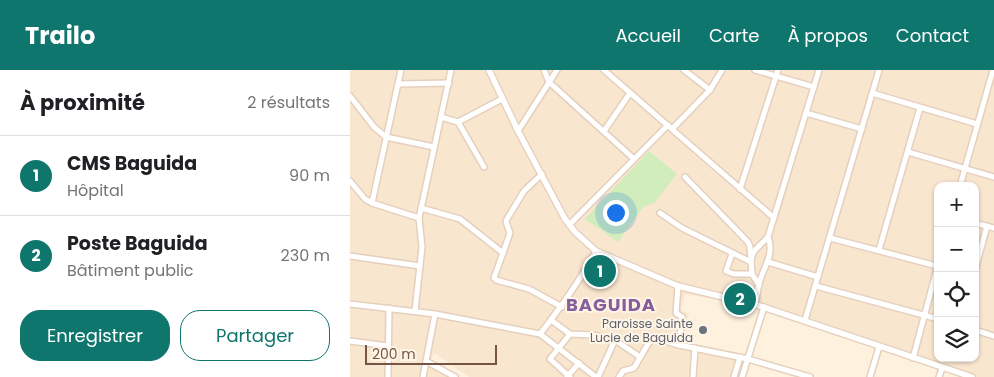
<!DOCTYPE html>
<html lang="fr">
<head>
<meta charset="utf-8">
<style>
	:root { --surface:#fff; --page:#f2f2f2; --text:#202124; --muted:#757577; --line:#e0e0e0; --accent:#0f766e }
	body { margin:0; font-family:Poppins,sans-serif; background:var(--page); color:var(--text) }
	.controls { position:absolute; right:15px; bottom:15px; display:grid; overflow:hidden; border-radius:10px; box-shadow:0 1px 4px #0004 }
	.controls button { width:45px; height:45px; display:grid; place-items:center; padding:0; border:0; border-bottom:1px solid var(--line); background:var(--surface); color:var(--text); font:25px sans-serif }
	.scale { position:absolute; left:15px; bottom:12px; width:132px; box-sizing:border-box; padding-left:5px; border:2px solid #754; border-top:0; font-size:14px; line-height:18px; white-space:nowrap; color:#754; -webkit-text-stroke:4px #fff5e7; paint-order:stroke }
	.you { position:absolute; left:265px; top:142px; width:18px; height:18px; margin:-12px; border:4px solid #fff; border-radius:50%; background:#1a73e8; box-shadow:0 0 0 8px #1a73e833 }
	.badge { display:grid; place-items:center; width:32px; height:32px; border-radius:50%; background:var(--accent); color:#fff; font-size:16px; font-weight:700 }
	.pin { position:absolute; translate:-50% -50%; border:2px solid #fff; box-shadow:0 1px 5px #0006 }
	.list { margin:0; padding:0; list-style:none }
	h2 { display:flex; justify-content:space-between; align-items:center; height:65px; margin:0; padding:0 20px; font-size:21px }
	h2 small { font-size:16px; font-weight:400; color:var(--muted) }
	.list li { display:grid; grid-template-columns:32px 1fr auto; gap:15px; align-items:center; box-sizing:border-box; height:80px; padding:0 20px; border-top:1px solid var(--line) }
	.list b { display:block; font-size:19px; white-space:nowrap }
	.list p { margin:0; font-size:16px; white-space:nowrap; color:var(--muted) }
	.list em { font-size:16px; font-style:normal; color:var(--muted) }
	.actions { display:flex; gap:10px; padding:15px 20px }
	.actions a { flex:1; padding:11px 0; border:1px solid var(--accent); border-radius:20px; text-align:center; font-size:18px; color:var(--accent) }
	.actions .main { background:var(--accent); color:#fff }
	.icon { flex:none; width:28px; height:28px; fill:none; stroke:currentColor; stroke-width:2; stroke-linecap:round; stroke-linejoin:round }
	.map { position:relative; flex:none; width:644px; height:307px; overflow:hidden }
	header { display:flex; align-items:center; gap:30px; box-sizing:border-box; height:70px; padding:0 25px; background:var(--accent); color:#fff }
	header strong { font-size:24px }
	nav { display:flex; gap:28px; margin-inline-start:auto; font-size:18px }
	main { display:flex }
	aside { flex:1; background:var(--surface) }
	.map>svg:first-child { display:block }
</style>
</head>
<body>
<header>
<strong>Trailo</strong>
<nav><a>Accueil</a><a>Carte</a><a>À propos</a><a>Contact</a></nav>
</header>
<main>
<aside>
<h2>À proximité<small>2 résultats</small></h2>
<ul class="list">
<li><span class="badge">1</span><div><b>CMS Baguida</b><p>Hôpital</p></div><em>90 m</em></li>
<li><span class="badge">2</span><div><b>Poste Baguida</b><p>Bâtiment public</p></div><em>230 m</em></li>
</ul>
<div class="actions"><a class="main">Enregistrer</a><a>Partager</a></div>
</aside>
<div class="map">
<svg width="644" height="307" viewBox="0 0 644 307">
	<rect width="100%" height="100%" fill="#fef2df"/>
	<path fill="#f9e6cf" fill-rule="evenodd" d="M0,0H644V307H626L522,276L401,236L335,224L331,241L339,243L333,278L391,292L388,307H119L84,283L79,297L97,307H0ZM588,116H625V288H588Z"/>
	<polygon fill="#fdd1d7" points="250,188 265,195 254,218 252,219 234,210 234,208 245,189"/>
	<polygon fill="#d1edbc" points="299,81 327,104 304,133 293,137 268,172 235,149"/>
	<g fill="none" stroke-linecap="round" stroke-linejoin="round">
		<defs>
			<g id="minor">
				<polyline points="194,0 199,12 284,89"/>
				<polyline points="254,0 424,148"/>
				<polyline points="334,0 360,20"/>
				<polyline points="405,0 464,17"/>
				<polyline points="48,14 99,13"/>
				<polyline points="522,23 627,54"/>
				<polyline points="0,26 24,57 36,67 84,77"/>
				<polyline points="456,43 512,59"/>
				<polyline points="91,47 108,52 134,97"/>
				<polyline points="108,52 152,29"/>
				<polyline points="322,59 360,20 372,0"/>
				<polyline points="168,61 207,0"/>
				<polyline points="254,61 280,23"/>
				<polyline points="558,82 644,107"/>
				<polyline points="192,104 174,121 157,149 156,152 160,163 144,208 146,210 179,219 212,237"/>
				<polyline points="335,107 398,172 400,177 402,204 409,215"/>
				<polyline points="0,111 15,129 22,133 69,148"/>
				<polyline points="610,116 643,0"/>
				<polyline points="390,119 428,0"/>
				<polyline points="22,133 51,0"/>
				<polyline points="71,138 110,149 153,183"/>
				<polyline points="310,143 332,158 401,192"/>
				<polyline points="625,153 644,158"/>
				<polyline points="219,155 318,55"/>
				<polyline points="480,168 587,196"/>
				<polyline points="529,180 570,38"/>
				<polyline points="382,184 376,201 384,204 402,204"/>
				<polyline points="0,186 70,196"/>
				<polyline points="401,189 404,181 418,167 469,0"/>
				<polyline points="418,192 468,207"/>
				<polyline points="625,200 637,156"/>
				<polyline points="328,216 326,243 332,247 329,275"/>
				<polyline points="466,216 588,249"/>
				<polyline points="0,234 85,244 190,264 246,307"/>
				<path d="M405,235C407,228 407,221 409,214C413,197 425,185 418,167"/>
				<polyline points="65,241 72,177 69,148 101,0"/>
				<polyline points="85,244 76,291 105,307"/>
				<polyline points="201,250 220,264 243,265 265,270 290,287"/>
				<polyline points="455,250 529,0"/>
				<polyline points="625,260 644,266"/>
				<path d="M190,264C211,237 230,211 246,181"/>
				<polyline points="220,264 200,289 220,307"/>
				<polyline points="0,271 38,276"/>
				<polyline points="563,288 588,195"/>
				<polyline points="38,307 39,238"/>
				<polyline points="73,307 76,291"/>
				<polyline points="217,307 229,293"/>
				<polyline points="248,307 265,270"/>
				<polyline points="269,307 273,301 284,298 302,267 329,275 398,289 460,307"/>
				<polyline points="343,307 345,278"/>
				<polyline points="384,307 390,287"/>
				<polyline points="392,307 414,237"/>
				<polyline points="520,307 529,277"/>
				<polyline points="589,307 592,298"/>
			</g>
			<polyline id="tertiary" points="139,0 168,61 215,149 225,162 246,181 328,216 410,236 622,307"/>
		</defs>
		<use href="#minor" stroke="#e5cfbd" stroke-width="8"/>
		<use href="#tertiary" stroke="#e5cfbd" stroke-width="8"/>
		<use href="#minor" stroke="#fff" stroke-width="5"/>
		<use href="#tertiary" stroke="#fff" stroke-width="5.5"/>
	</g>
	<circle fill="#6b7280" stroke="#fff5e7" stroke-width="2" cx="353" cy="260" r="5"/>
	<g text-anchor="middle" dominant-baseline="central" stroke-width="4" stroke-linejoin="round" paint-order="stroke">
		<g font-size="12" fill="#5b616d" stroke="#fff5e7" text-anchor="end">
			<text x="343" y="253">Paroisse Sainte<tspan x="343" dy="14">Lucie de Baguida</tspan></text>
		</g>
		<g font-size="18" font-weight="bold" letter-spacing="1" fill="#865f9b" stroke="#fff5e7">
			<text x="261" y="234">BAGUIDA</text>
		</g>
	</g>
</svg>
<div class="controls">
<button>+</button>
<button>−</button>
<button><svg class="icon" aria-label="locate" viewBox="0 0 24 24"><circle cx="12" cy="12" r="6"/><path d="M12 2v4M12 18v4M2 12h4M18 12h4"/></svg></button>
<button><svg class="icon" aria-label="layers" viewBox="0 0 24 24"><path d="M12 4l9 5-9 5-9-5zM3 14l9 5 9-5"/></svg></button>
</div>
<div class="scale">200 m</div>
<div class="you"></div>
<div class="pin badge" style="left:250px;top:201px">1</div>
<div class="pin badge" style="left:390px;top:229px">2</div>
</div>
</main>
</body>
</html>
